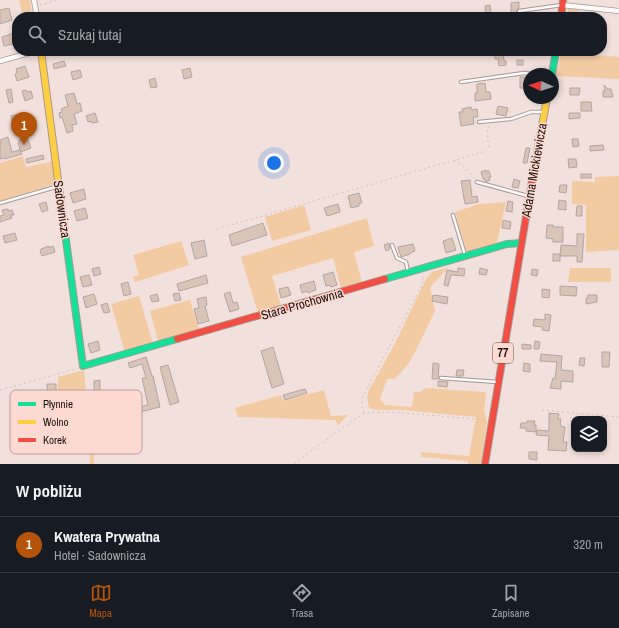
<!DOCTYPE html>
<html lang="pl">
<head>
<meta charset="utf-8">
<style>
	:root { --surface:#171b24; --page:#20242c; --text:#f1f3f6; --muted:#9ea1a6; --line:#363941; --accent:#b45309 }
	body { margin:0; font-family:"Archivo Narrow",sans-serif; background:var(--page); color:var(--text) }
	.controls { position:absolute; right:12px; bottom:12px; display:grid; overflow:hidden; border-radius:8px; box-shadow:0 2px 6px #0003 }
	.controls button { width:36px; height:36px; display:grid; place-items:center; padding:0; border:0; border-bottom:1px solid var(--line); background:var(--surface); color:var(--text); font:20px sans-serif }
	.compass { position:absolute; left:523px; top:68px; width:36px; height:36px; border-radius:50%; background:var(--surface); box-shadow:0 2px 6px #0003; rotate:273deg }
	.you { position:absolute; left:274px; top:163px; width:14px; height:14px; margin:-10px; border:3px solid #fff; border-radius:50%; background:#1a73e8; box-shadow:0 0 0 6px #1a73e833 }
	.badge { display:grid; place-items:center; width:26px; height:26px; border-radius:50%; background:var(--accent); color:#fff; font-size:13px; font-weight:700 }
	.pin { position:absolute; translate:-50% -33px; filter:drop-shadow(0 1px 2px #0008) }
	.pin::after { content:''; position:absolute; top:21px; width:14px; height:12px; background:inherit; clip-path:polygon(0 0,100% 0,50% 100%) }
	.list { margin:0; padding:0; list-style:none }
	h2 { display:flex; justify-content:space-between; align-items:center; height:52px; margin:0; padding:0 16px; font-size:17px }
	h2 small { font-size:13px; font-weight:400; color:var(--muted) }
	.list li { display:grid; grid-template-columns:26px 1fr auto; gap:12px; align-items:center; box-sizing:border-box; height:56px; padding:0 16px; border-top:1px solid var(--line) }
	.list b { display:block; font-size:15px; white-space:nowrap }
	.list p { margin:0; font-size:13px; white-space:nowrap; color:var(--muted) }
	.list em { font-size:13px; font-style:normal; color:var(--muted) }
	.icon { flex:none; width:22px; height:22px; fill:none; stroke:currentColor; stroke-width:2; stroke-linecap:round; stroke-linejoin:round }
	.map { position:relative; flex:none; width:619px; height:464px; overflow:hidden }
	.search { position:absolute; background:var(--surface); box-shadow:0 2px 6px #0003; left:12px; right:12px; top:12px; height:44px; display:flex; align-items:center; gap:10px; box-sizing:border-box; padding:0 14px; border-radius:16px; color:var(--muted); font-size:15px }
	.sheet { height:108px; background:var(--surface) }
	nav { display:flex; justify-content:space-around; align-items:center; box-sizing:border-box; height:56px; border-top:1px solid var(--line); background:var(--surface); font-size:11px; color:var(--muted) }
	nav a { display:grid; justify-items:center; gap:2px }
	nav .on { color:var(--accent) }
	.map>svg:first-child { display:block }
</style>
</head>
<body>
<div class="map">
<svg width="619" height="464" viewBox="0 0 619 464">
	<rect width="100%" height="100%" fill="#f2e0dc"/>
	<g fill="#f3cba3">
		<polygon points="19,0 30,0 32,17 23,17"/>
		<polygon points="568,9 579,10 578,17 567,17"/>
		<polygon points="562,51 573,51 573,53 619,57 619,79 556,76"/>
		<polygon points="23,156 26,167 53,161 56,184 0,201 0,163"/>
		<polygon points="619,176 619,250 586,252 586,205 572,204 572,181 595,182 595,177"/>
		<polygon points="506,202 497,242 499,243 467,253 455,212 479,204"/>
		<polygon points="304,205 311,230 272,241 265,217"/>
		<polygon points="367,218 374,246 354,252 362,282 341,288 333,258 272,276 281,306 258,313 241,257"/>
		<polygon points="181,241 189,265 135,282 133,277 139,275 133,255"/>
		<polygon points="449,267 430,287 435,311 415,352 408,364 395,379 387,379 380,399 385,405 412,407 414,392 420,392 426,388 486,392 484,410 487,422 481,464 468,464 468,461 421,457 421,452 469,456 476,417 402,410 375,410 369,408 367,398 368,392 394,345 426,279 432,272"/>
		<polygon points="570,268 611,268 611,282 568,282"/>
		<polygon points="139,296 152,340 152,345 125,352 111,304"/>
		<polygon points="190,300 199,330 158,341 150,311"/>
		<polygon points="84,370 88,413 92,415 94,464 90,464 87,422 58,424 58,377"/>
		<polygon points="324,390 331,416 348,415 338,425 335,420 238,417 235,408 281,395 283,401"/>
	</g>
	<g fill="#dac3b8" stroke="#b3a5a0">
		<polygon points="519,2 519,8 516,11 519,14 519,17 509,17 509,13 511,13 511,3"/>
		<polygon points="490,5 491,14 486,15 485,6"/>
		<polygon points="9,8 12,20 0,24 0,10"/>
		<polygon points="17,32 17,43 4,46 2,37"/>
		<polygon points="497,51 503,51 504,61 506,61 506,65 499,66 498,59 495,59 494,52"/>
		<rect x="517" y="60" width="6" height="5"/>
		<polygon points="64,61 66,66 54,69 53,64"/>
		<polygon points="25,66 29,77 17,81 15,74 17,73 16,69"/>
		<polygon points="190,68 192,77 184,79 182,70"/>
		<polygon points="80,70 82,77 73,80 71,72"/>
		<rect x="520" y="77" width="5" height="11"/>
		<polygon points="155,78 157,87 151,88 149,80"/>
		<polygon points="485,83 486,92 490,92 491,99 475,101 475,93 477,93 477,84"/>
		<polygon points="604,85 608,89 611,89 613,97 603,97 603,91 605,91"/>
		<polygon points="570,88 580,88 579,95 570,95"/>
		<polygon points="11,89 13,102 9,103 6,90"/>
		<polygon points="26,90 27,92 31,91 33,98 25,101 22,91"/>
		<polygon points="74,93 77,104 80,103 82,111 74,114 77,124 72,125 73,131 67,133 62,117 60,118 59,113 62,112 61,109 68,106 65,95"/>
		<polygon points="581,102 591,102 592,111 581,111"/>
		<polygon points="498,106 508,108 506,116 496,114"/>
		<polygon points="471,107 472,110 477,109 478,117 473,117 474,124 461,126 459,112 463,112 462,109"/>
		<polygon points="95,113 98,122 92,123 91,121 88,122 86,116"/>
		<polygon points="569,113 580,113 580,118 569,119"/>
		<polygon points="19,114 21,122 13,124 11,116"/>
		<polygon points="8,137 12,152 20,150 22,154 5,159 4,158 0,159 0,140"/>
		<polygon points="27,137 31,148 21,152 18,143 19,142 19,140"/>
		<polygon points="572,139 578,139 579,146 573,147"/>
		<polygon points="603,145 604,150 590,151 590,146"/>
		<polygon points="526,148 530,148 527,163 523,163"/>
		<polygon points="43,155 44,159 27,163 26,159"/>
		<polygon points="568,159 576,159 577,167 569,168"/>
		<polygon points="486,170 486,171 489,171 491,177 489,177 490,180 486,182 484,179 483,179 481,172"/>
		<rect x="581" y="174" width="10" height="4"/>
		<polygon points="514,179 520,181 518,188 512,187"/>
		<polygon points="470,180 472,197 477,196 478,202 465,204 461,181"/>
		<polygon points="560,185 567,185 566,193 559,192"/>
		<polygon points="84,189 86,199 73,203 70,193"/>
		<polygon points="359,193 362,203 359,203 359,206 351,208 348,196"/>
		<polygon points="559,200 566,201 566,210 558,209"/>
		<polygon points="508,201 513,202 512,212 506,211"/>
		<polygon points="46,202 48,210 42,212 39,204"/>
		<polygon points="338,204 340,212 327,216 324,208"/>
		<polygon points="577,206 582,206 582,216 576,216"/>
		<polygon points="85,208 88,218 77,221 74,211"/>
		<polygon points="8,209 8,211 12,210 14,215 11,215 12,218 0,222 0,216 4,215 2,210"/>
		<polygon points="503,220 511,222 510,229 502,228"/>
		<polygon points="263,223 267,235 232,246 229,235"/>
		<polygon points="547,225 553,225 553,227 563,227 563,242 553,242 553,239 546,238"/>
		<polygon points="15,233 17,240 5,243 3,236"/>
		<polygon points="577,234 584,234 582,262 577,262 577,256 560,256 561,245 577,246"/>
		<polygon points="452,238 456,250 446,253 443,241"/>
		<polygon points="204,240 207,256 195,259 191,243"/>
		<polygon points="389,243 390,249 386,251 384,245"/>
		<polygon points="413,244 415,251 410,253 410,254 401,257 398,247"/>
		<polygon points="49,246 49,248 53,246 55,252 42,256 40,251 41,249"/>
		<rect x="553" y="254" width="7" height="7"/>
		<polygon points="99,267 101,274 94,276 92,269"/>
		<polygon points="458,268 465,269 464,276 451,275 448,286 444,285 447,270 458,272"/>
		<polygon points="480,268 488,270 486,275 479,274"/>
		<polygon points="532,269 538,270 537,276 531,275"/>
		<polygon points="333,272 337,285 331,287 330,285 326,286 323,275"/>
		<polygon points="89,275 92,285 83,287 80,277"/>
		<polygon points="206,275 208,283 179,291 177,284"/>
		<polygon points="314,281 316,290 308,293 307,291 302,293 300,285"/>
		<polygon points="128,282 131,294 124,296 121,284"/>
		<polygon points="560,286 577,287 576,296 560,295"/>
		<polygon points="288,287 291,295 281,298 279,289"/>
		<polygon points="542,289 550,290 549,298 542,297"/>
		<polygon points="230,292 233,303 237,302 239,309 230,312 224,294"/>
		<polygon points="179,293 181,300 175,301 173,294"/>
		<polygon points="94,294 97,304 86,308 83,297"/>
		<polygon points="157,294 159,301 152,302 150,296"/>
		<polygon points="433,295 448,297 447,304 432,301"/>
		<polygon points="588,295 597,295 597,302 586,304 586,298 588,298"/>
		<polygon points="206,297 207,305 205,306 209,321 198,324 194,309 199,308 197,299"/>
		<polygon points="107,303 110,312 104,313 101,305"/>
		<polygon points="545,314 551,315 549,331 542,330 543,327 533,326 534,319 545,320"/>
		<polygon points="98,341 100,350 91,353 88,344"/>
		<polygon points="535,341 540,342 539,349 534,349"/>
		<polygon points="522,344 531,345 531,349 522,349"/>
		<polygon points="273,347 284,384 272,388 261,351"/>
		<polygon points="602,352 610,352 609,367 602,367"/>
		<polygon points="541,354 562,356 561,370 573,371 573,382 561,381 561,389 550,388 553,378 555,379 557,362 540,361"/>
		<polygon points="146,357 152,376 153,376 160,407 140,412 139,407 148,405 142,378 146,378 142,364 130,368 128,363"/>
		<polygon points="580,358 585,358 584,366 579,365"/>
		<polygon points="433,363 439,364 438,379 432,379"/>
		<polygon points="524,363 530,364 530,372 523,371"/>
		<polygon points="168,365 179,402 170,405 160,367"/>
		<polygon points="457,370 464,370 463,376 456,376"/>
		<polygon points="100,380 100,399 94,399 94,381"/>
		<polygon points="438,381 448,382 447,387 438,386"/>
		<polygon points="47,384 56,384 56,399 48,399"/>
		<polygon points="305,389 307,393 285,400 283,395"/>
		<polygon points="549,413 559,414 558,419 561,419 560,426 565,427 563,442 567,442 566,451 548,450 549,436 536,435 537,430 549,431"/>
		<polygon points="527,421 535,421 534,425 536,425 536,432 526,431 526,428 520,428 521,423 527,423"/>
		<polygon points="529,452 537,452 537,460 529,459"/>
	</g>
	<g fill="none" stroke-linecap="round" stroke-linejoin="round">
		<defs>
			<g id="lane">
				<polyline points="519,11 562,5"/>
				<polyline points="461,82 524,73 532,74"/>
				<polyline points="479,122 511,119 531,112 543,112"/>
				<polyline points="477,182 528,196"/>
				<polyline points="0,203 59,186"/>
				<polyline points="453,215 465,255"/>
				<polyline points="392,245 397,258 406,262 408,273"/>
				<polyline points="441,378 498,382"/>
			</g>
			<g id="street">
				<polyline points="34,0 37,17"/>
				<polyline points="562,5 619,11"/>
				<polyline points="0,61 36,51"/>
			</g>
			<g id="fast">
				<polyline points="552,74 556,51"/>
				<polyline points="65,233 83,366 177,339"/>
				<polyline points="385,279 507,244 521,243"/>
			</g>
			<g id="slow">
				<polyline points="41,51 65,233"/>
				<polyline points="532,181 547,98"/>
			</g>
			<g id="jam">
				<polyline points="561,17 563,0"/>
				<polyline points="177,339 385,279"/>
				<polyline points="485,464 532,181"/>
			</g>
		</defs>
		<use href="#lane" stroke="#a89895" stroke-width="4.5"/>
		<use href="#street" stroke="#a89895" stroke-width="6"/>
		<use href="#fast" stroke="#a89895" stroke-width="8"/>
		<use href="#slow" stroke="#a89895" stroke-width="8"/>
		<use href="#jam" stroke="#a89895" stroke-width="8"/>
		<g stroke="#cbc4c3" stroke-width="1" stroke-dasharray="2 3" stroke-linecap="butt">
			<polyline points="40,5 58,0"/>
			<path d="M454,161C464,164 469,172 475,180"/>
			<polyline points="217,229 486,151 489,148 487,132 490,125"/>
			<polyline points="0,390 79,368"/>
			<polyline points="542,410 619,417"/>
			<polyline points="364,413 362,407 362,398 422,285 423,275"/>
			<polyline points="294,464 335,433 364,413 391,412 487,420"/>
		</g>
		<use href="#lane" stroke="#fdfafa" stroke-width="2.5"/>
		<use href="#street" stroke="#fdfafa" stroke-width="4.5"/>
		<use href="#fast" stroke="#16e098" stroke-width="6"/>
		<use href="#slow" stroke="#ffcf43" stroke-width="6"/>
		<use href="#jam" stroke="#f24e42" stroke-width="6"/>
	</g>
	<g text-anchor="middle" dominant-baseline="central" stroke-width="3" stroke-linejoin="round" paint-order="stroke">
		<rect fill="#fcdad2" stroke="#614d48" stroke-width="1" x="493" y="343" width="20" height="20" rx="3"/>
		<g font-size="12" font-weight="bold" fill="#1e100d">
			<text x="503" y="353">77</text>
		</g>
		<g font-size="13" fill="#1e100d" stroke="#fcdad2">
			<text transform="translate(534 170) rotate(-80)">Adama Mickiewicza</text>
			<text transform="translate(62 209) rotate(82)">Sadownicza</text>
			<text transform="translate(302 304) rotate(-16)">Stara Prochownia</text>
		</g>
	</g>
	<rect x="10" y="390" width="132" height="64" rx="6" fill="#fcdad2" stroke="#b99d97" stroke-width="1"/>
	<rect x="18" y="402" width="18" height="4" fill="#16e098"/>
	<rect x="18" y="420" width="18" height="4" fill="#ffcf43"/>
	<rect x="18" y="438" width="18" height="4" fill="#f24e42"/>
	<g font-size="11" fill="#1e100d">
		<text x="43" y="408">Płynnie</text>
		<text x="43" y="426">Wolno</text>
		<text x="43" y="444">Korek</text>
	</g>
</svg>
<div class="controls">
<button><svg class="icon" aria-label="layers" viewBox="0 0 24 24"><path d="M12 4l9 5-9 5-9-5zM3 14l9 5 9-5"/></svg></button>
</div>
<svg class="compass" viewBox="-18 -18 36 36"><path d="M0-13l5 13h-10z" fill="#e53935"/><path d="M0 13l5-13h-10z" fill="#9ea1a6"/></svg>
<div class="you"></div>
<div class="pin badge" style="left:24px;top:145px">1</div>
<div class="search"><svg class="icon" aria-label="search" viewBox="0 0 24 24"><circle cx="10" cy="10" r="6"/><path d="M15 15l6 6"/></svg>Szukaj tutaj</div>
</div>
<section class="sheet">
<h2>W pobliżu<small></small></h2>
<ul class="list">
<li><span class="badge">1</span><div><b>Kwatera Prywatna</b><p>Hotel · Sadownicza</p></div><em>320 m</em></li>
</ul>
</section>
<nav>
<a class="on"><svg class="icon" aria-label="map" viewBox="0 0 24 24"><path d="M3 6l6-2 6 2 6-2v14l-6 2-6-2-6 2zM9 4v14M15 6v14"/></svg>Mapa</a>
<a><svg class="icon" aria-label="directions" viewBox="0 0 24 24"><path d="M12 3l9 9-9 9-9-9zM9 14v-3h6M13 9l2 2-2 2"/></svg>Trasa</a>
<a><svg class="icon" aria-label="saved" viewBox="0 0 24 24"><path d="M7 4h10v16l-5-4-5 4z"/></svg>Zapisane</a>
</nav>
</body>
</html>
